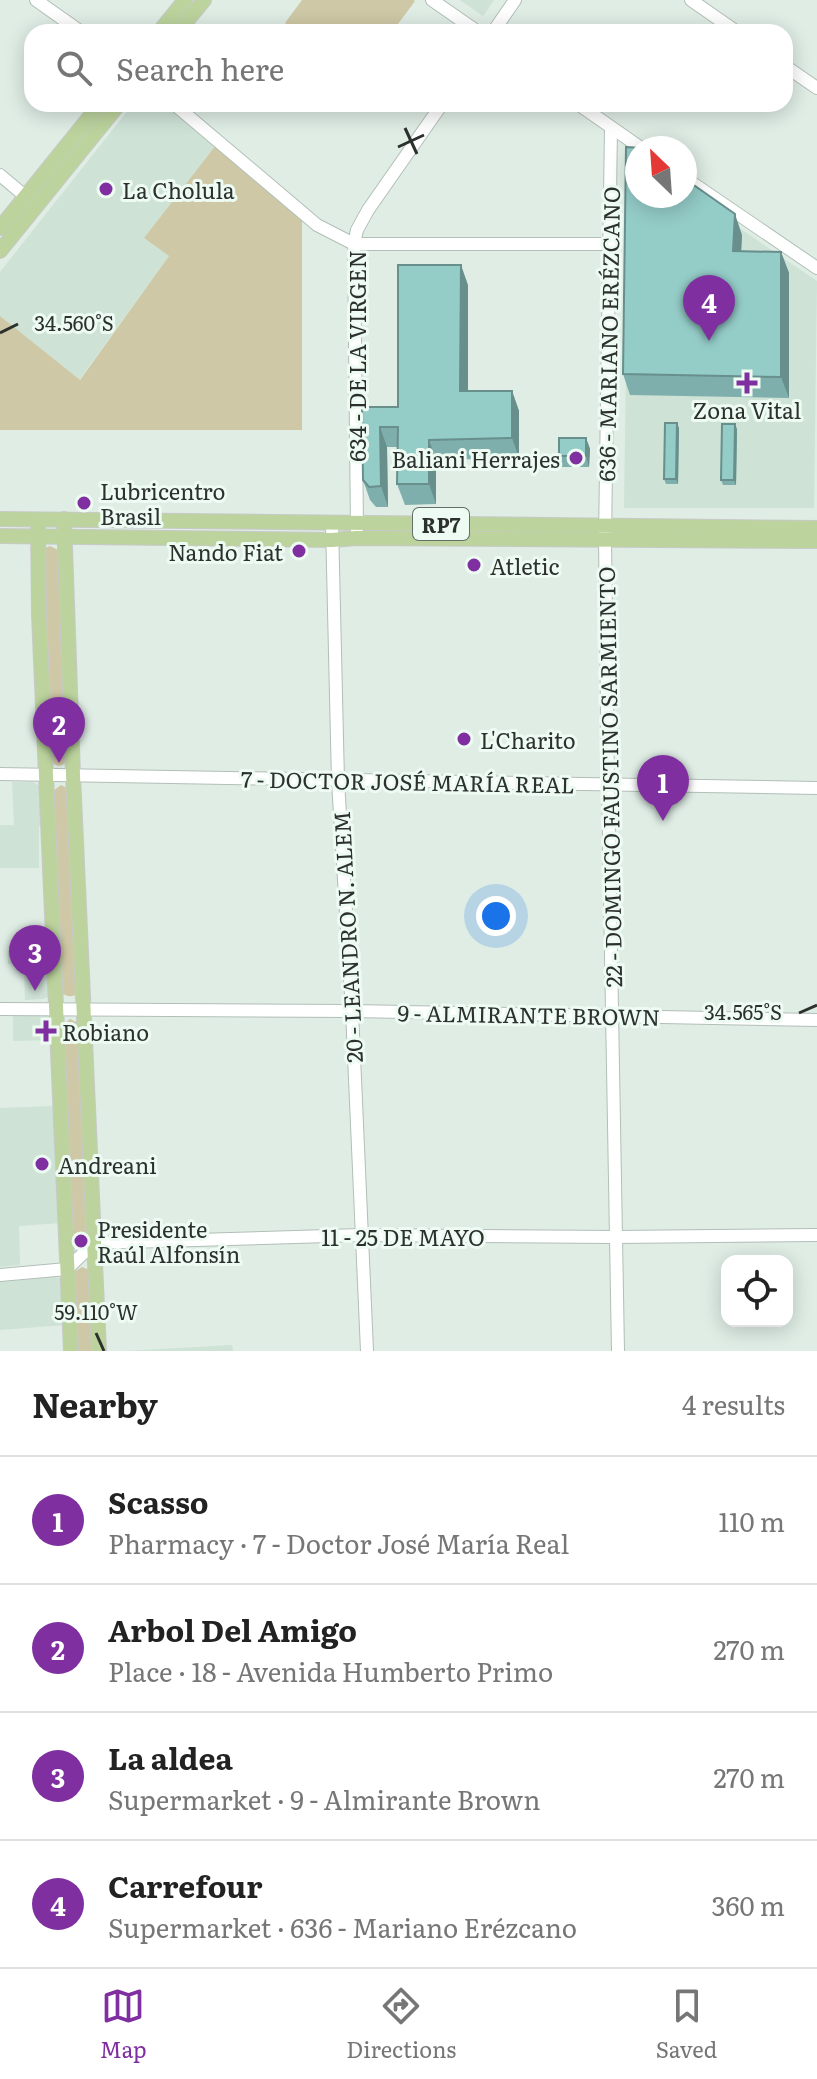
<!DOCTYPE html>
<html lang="en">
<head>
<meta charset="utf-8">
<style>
	:root { --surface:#fff; --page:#f2f2f2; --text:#222; --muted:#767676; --line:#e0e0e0; --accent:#7f2fa0 }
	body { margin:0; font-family:Literata,serif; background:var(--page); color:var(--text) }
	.controls { position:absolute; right:24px; bottom:24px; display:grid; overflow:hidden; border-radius:16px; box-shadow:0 4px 20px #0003 }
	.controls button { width:72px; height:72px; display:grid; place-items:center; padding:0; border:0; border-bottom:2px solid var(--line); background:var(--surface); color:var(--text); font:40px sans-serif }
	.compass { position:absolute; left:625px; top:136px; width:72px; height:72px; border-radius:50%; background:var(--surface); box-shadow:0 4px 20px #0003; rotate:335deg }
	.you { position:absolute; left:496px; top:916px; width:28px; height:28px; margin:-20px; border:6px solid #fff; border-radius:50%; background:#1a73e8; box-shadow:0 0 0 12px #1a73e833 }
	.badge { display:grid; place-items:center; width:52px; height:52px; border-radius:50%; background:var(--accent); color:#fff; font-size:26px; font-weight:700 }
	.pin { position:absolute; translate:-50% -66px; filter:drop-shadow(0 2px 4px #0008) }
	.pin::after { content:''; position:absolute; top:42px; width:28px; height:24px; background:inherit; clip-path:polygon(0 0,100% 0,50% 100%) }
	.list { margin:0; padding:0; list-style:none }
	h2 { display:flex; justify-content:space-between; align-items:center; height:104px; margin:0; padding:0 32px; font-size:34px }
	h2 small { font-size:26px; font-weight:400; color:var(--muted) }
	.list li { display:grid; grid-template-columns:52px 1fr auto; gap:24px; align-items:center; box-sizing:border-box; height:128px; padding:0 32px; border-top:2px solid var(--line) }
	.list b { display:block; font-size:30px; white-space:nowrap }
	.list p { margin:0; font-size:26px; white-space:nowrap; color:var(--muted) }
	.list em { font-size:26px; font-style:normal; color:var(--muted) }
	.icon { flex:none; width:44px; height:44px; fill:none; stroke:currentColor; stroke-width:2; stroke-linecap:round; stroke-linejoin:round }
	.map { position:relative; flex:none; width:817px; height:1351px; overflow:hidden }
	.search { position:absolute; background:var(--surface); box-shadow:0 4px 20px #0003; left:24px; right:24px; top:24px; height:88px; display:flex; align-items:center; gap:20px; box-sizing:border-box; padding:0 28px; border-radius:24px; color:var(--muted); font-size:30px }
	.sheet { height:616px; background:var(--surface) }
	nav { display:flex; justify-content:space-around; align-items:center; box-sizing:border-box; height:112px; border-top:2px solid var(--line); background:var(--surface); font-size:22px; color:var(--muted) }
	nav a { display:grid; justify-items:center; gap:4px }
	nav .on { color:var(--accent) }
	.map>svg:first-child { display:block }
</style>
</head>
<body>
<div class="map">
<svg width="817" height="1351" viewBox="0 0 817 1351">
	<rect width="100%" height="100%" fill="#dfede5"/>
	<g fill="#cee2d6">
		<polygon points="460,0 494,0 483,16"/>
		<polygon points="133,104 164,104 216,145 144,238 169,256 79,380 0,316 0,272"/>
		<polygon points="629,159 637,196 685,196 685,191 817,281 814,508 624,508"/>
		<polygon points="12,782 33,782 39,786 42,793 43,825 39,826 39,868 0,868 0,825 14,825"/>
		<polygon points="48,949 50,993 48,997 42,999 25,1000 24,964 8,964 8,951"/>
		<polygon points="13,1013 42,1013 48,1016 51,1021 52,1040 13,1041"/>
		<polygon points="54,1106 60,1223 19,1226 20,1265 0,1267 0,1108"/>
		<polygon points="53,1277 59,1278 62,1281 65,1325 0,1330 0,1282"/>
		<polygon points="232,1345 233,1351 124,1351"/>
	</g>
	<g fill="#cfc8a6">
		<polygon points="302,0 413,0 415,1 392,32 297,32 285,23"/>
		<polygon points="216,145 302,216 302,430 0,430 0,316 80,380 169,256 144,238"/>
		<path d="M50,546L58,550L68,761C63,766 57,768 52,762L41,557L45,548Z"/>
		<path d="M61,785L69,789L79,992C74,997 68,998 62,993L52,795L53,791Z"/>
		<path d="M70,1019L79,1023L90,1238C84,1243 79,1245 73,1239L63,1025Z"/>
		<polygon points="82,1267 90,1270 96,1351 78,1351 74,1272"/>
	</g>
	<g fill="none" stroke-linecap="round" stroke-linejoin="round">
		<defs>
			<g id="minor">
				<polyline points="36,0 81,32"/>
				<polyline points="432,0 478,32"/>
				<polyline points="691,0 737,32"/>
				<polyline points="493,32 515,0"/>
				<polyline points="785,66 817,88"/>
				<polyline points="174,104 317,225 354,244 609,244"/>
				<polyline points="578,104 641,148"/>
				<polyline points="611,128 605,539 608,784 618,1351"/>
				<polyline points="0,175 25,196"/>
				<polyline points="685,178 817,268"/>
				<polyline points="332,524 338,781 352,1011 367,1351"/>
				<polyline points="357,530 354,244 357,230 368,210 442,104"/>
				<polyline points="0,774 817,788"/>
				<polyline points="0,1009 352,1011 817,1020"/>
				<polyline points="0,1275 67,1269 94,1243 361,1235 616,1237 817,1235"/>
			</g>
			<g id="major">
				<polyline points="159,32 185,0"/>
				<polyline points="178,32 204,0"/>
				<polyline points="0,228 100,104"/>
				<polyline points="0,251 119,104"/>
				<polyline points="0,519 817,528"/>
				<polyline points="64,519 73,775 99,1351"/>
				<polyline points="38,520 39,614 71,1351"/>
				<polyline points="0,536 332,540 357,538 817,541"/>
			</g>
		</defs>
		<use href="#minor" stroke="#b2bfb7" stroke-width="14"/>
		<use href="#major" stroke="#c8c9c9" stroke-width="16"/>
		<use href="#minor" stroke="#fff" stroke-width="12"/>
		<use href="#major" stroke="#bcd39d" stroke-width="14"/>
	</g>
	<g fill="#7fafac">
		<polygon points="742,235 741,251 781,252 789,273 789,398 630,395 623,374"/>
		<polygon points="468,285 468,391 512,391 519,411 519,458 436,460 436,504 405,505 397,484 398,447 387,447 388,507 376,507 370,500 363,480 362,407 398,407"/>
		<polygon points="679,428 678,484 666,484 664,479"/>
		<polygon points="737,429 736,485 723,485 721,480"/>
		<polygon points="586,438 590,449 589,467 562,467 559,456"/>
	</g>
	<g fill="#688f8c">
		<polygon points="735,214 742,235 740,272 733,251"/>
		<polygon points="781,252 789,273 789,398 781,377"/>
		<polygon points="461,265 468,285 468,411 460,391"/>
		<polygon points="512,391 519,411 519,458 512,438"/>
		<polygon points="677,423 679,428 678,484 676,479"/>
		<polygon points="735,424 737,429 736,485 734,480"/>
		<polygon points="380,427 387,447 388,507 381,486"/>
		<polygon points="586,438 590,449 589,467 586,456"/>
		<polygon points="429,440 436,460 436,504 429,484"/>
	</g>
	<g fill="#94ccc8" stroke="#688f8c" stroke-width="2">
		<polygon points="626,147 642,148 637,148 637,196 685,196 685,179 735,214 733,251 781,252 781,377 623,374"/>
		<polygon points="398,265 461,265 460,391 512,391 512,438 429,440 429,484 397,484 398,427 380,427 381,486 369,487 363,480 362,407 398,407"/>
		<polygon points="665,423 677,423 676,479 664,479"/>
		<polygon points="722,424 735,424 734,480 721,480"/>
		<rect x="559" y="438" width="27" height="18"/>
	</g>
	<path fill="none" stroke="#2c312e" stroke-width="3" d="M405,128L417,154M398,147L424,135M0,333L18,324M799,1013L817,1005M96,1333L104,1351"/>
	<g fill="#7f2fa0" stroke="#edfbf2" stroke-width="3">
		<circle cx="106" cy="189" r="8"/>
		<path d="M743 371h8v8h8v8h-8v8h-8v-8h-8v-8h8z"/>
		<circle cx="576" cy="458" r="8"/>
		<circle cx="84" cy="503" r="8"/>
		<circle cx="299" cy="551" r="8"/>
		<circle cx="474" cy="565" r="8"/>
		<circle cx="464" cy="739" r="8"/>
		<path d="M42 1019h8v8h8v8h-8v8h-8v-8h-8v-8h8z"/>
		<circle cx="42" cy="1164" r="8"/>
		<circle cx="81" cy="1241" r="8"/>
	</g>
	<g text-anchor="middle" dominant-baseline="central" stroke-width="6" stroke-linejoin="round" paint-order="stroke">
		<rect fill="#edfbf2" stroke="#666e69" stroke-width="2" x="413" y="508" width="56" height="32" rx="6"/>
		<g font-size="20" font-weight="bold" fill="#2c312e">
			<text x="441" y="524">RP7</text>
		</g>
		<g font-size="22" fill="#2c312e" stroke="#edfbf2" text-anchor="start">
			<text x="122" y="189">La Cholula</text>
			<text x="747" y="409" text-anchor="middle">Zona Vital</text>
			<text x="560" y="458" text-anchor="end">Baliani Herrajes</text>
			<text x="100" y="490">Lubricentro<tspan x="100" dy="25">Brasil</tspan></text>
			<text x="283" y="551" text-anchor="end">Nando Fiat</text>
			<text x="490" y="565">Atletic</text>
			<text x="480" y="739">L'Charito</text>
			<text x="62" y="1031">Robiano</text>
			<text x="58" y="1164">Andreani</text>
			<text x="97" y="1228">Presidente<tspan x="97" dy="25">Raúl Alfonsín</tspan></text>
		</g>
		<g font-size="22" fill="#2c312e" stroke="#edfbf2">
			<text transform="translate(608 334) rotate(-89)">636 - MARIANO ERÉZCANO</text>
			<text transform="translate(356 356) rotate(-90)">634 - DE LA VIRGEN</text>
			<text transform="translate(609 777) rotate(-91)">22 - DOMINGO FAUSTINO SARMIENTO</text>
			<text transform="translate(408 781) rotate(1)">7 - DOCTOR JOSÉ MARÍA REAL</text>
			<text transform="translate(347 937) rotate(-93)">20 - LEANDRO N. ALEM</text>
			<text transform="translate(529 1014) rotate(1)">9 - ALMIRANTE BROWN</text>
			<text x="403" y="1236">11 - 25 DE MAYO</text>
		</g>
	</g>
	<g font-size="20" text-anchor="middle" fill="#2c312e" stroke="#edfbf2" stroke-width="6" stroke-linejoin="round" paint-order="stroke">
		<text x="74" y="331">34.560°S</text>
		<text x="743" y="1020">34.565°S</text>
		<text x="96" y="1320">59.110°W</text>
	</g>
</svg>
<div class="controls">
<button><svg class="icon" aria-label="locate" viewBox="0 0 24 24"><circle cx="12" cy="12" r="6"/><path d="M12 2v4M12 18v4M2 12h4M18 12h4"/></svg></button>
</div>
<svg class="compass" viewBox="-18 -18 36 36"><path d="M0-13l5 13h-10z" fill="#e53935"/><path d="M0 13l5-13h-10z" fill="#767676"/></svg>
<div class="you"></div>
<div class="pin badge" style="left:663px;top:821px">1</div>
<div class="pin badge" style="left:59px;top:763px">2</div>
<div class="pin badge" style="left:35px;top:991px">3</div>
<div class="pin badge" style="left:709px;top:341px">4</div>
<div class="search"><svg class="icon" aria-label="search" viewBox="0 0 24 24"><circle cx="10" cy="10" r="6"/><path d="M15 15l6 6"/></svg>Search here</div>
</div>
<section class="sheet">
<h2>Nearby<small>4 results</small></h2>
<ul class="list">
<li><span class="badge">1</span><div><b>Scasso</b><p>Pharmacy · 7 - Doctor José María Real</p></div><em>110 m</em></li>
<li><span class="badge">2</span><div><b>Arbol Del Amigo</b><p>Place · 18 - Avenida Humberto Primo</p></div><em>270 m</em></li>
<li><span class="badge">3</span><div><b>La aldea</b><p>Supermarket · 9 - Almirante Brown</p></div><em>270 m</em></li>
<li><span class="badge">4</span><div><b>Carrefour</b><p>Supermarket · 636 - Mariano Erézcano</p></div><em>360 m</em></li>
</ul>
</section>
<nav>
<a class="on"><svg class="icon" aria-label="map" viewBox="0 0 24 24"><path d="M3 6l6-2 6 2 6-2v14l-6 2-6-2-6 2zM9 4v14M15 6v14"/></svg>Map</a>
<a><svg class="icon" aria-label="directions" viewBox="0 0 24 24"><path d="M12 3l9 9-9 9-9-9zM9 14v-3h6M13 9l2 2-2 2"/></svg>Directions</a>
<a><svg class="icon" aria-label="saved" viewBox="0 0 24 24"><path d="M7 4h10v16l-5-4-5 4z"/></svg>Saved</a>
</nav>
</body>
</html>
